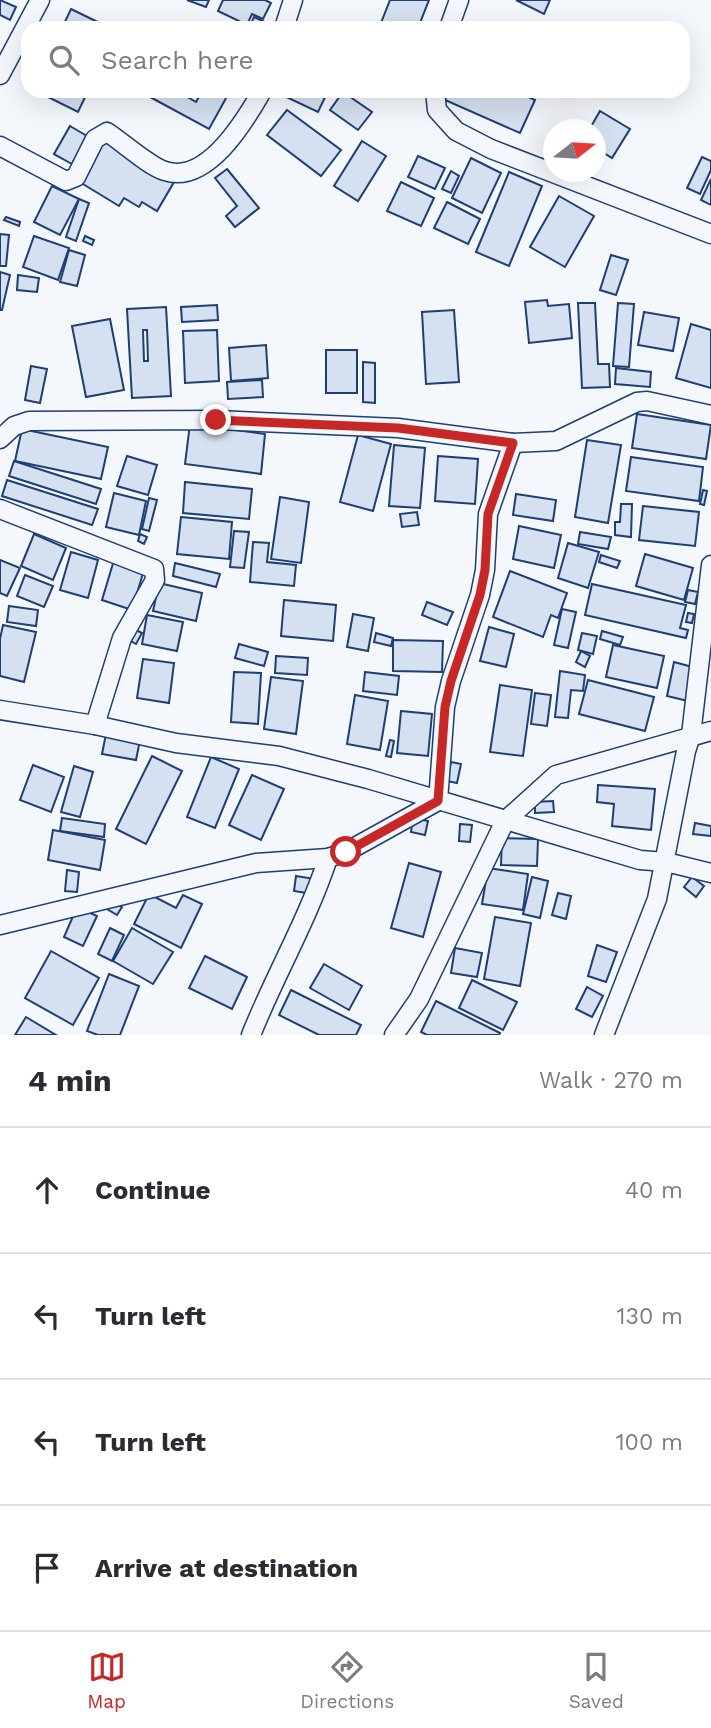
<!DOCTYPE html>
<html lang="en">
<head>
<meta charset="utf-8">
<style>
	:root { --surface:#fff; --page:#f2f2f3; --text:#2b2b33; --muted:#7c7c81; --line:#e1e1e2; --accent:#c62828 }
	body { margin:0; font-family:"Work Sans",sans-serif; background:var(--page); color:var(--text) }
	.compass { position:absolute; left:543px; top:119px; width:63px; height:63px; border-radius:50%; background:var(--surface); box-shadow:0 7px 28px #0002; rotate:73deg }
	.stop { position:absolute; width:21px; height:21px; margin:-16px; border:5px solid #c62828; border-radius:50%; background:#fff }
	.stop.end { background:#c62828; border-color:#fff; box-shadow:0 2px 7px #0008 }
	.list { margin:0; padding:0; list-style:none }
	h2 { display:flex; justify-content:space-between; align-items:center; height:91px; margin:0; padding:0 28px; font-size:30px }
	h2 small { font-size:23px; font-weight:400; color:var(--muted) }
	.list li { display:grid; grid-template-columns:46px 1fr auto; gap:21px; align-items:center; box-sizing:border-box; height:126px; padding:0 28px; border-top:2px solid var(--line) }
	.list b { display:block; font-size:26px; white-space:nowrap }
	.list em { font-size:23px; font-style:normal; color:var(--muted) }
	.icon { flex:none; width:38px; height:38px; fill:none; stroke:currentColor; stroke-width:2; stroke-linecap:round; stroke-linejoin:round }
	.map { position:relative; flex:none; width:711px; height:1035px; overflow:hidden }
	.search { position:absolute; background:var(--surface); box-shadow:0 7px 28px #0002; left:21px; right:21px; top:21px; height:77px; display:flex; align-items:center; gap:18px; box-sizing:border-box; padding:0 24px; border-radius:21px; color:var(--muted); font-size:26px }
	.sheet { height:595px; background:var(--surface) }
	nav { display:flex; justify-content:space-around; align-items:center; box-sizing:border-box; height:98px; border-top:2px solid var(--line); background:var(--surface); font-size:19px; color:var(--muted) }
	nav a { display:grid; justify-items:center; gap:4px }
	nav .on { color:var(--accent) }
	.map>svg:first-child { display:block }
</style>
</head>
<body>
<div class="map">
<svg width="711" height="1035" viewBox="0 0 711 1035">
	<rect width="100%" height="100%" fill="#f4f7fb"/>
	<g fill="#d5e0f0" stroke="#1d3f73" stroke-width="2" fill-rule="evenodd">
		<polygon points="0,0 16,7 10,20 0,15"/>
		<polygon points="187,0 209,0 206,7"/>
		<polygon points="223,0 265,0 271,3 263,19 252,14 247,25 218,11"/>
		<polygon points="390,0 429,0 418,28 379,28"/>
		<polygon points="516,0 550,0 544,14"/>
		<polygon points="71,9 110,28 62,28"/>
		<polygon points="254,17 271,25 269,28 249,28"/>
		<polygon points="36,91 88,91 78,112"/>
		<polygon points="139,91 177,91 196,102 200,95 193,91 230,91 209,129"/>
		<polygon points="284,91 328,91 318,112 282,95"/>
		<polygon points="448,91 516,91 535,100 520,133 445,100"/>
		<polygon points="343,92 372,112 358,130 330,110"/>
		<polygon points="287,110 341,150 321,176 267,135"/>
		<polygon points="600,111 630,129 612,158 596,148 596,130 589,130"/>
		<polygon points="70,126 87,136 72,164 54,154"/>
		<polygon points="102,140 174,182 157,211 142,202 139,207 124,198 119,206 78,181"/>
		<polygon points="362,141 386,156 358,201 334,186"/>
		<polygon points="418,156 445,168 435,189 408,177"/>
		<polygon points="702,157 711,161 711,170 700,194 687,188"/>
		<polygon points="471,158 501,173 482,213 452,198"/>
		<polygon points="227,169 259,208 235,227 226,216 237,206 215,178"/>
		<polygon points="451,171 459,176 451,193 442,189"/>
		<polygon points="509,172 542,186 509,266 476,252"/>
		<polygon points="711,179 711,205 701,200"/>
		<polygon points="401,182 434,198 421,226 387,211"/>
		<polygon points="52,186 79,199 60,235 34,222"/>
		<polygon points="559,196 594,216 565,267 530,247"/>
		<polygon points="79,199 89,203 76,241 66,237"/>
		<polygon points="447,202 480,219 468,244 434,228"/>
		<polygon points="6,217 20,222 19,226 4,220"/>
		<polygon points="0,234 9,235 6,266 0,266"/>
		<polygon points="34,236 69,248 58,280 23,267"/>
		<polygon points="85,236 94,240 92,245 83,241"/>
		<polygon points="69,250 85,255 77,286 60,282"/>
		<polygon points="611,255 628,260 616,295 600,290"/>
		<polygon points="0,272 10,275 2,310 0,310"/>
		<polygon points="18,275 39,278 37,292 17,290"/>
		<polygon points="547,300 548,306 569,304 572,338 529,343 525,302"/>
		<polygon points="578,303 595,303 598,364 609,364 610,387 582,388"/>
		<polygon points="618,303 634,304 629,367 613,366"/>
		<polygon points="217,305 218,320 182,322 181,307"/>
		<path d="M166,307L171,396L132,398L127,309ZM143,330H147L148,361H144Z"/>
		<polygon points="454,310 459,382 426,384 422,312"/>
		<polygon points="644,312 679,318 673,351 638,345"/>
		<polygon points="110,319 124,390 86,397 72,326"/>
		<polygon points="691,324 711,330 711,388 676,378"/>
		<polygon points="217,330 219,381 185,383 183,331"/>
		<polygon points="266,345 268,378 231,381 229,348"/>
		<rect x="326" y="350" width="31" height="43"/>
		<polygon points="363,362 375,363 375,403 363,402"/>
		<polygon points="31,366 47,369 40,403 25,400"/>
		<polygon points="616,368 651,372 650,387 615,384"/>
		<polygon points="262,380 263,397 228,399 227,382"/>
		<polygon points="637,414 711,425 706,459 632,448"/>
		<polygon points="190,424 265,434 261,474 185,464"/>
		<polygon points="22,429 108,447 101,479 15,461"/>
		<polygon points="358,435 391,444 373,511 340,502"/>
		<polygon points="587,440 621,445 608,523 575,517"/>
		<polygon points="394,445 425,448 420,508 389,506"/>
		<polygon points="127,456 157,465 148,495 117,486"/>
		<polygon points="438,456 478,459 475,504 435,501"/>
		<polygon points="631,457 703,467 699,501 626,491"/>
		<polygon points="14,461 101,489 96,504 9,476"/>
		<polygon points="7,480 98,509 92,525 2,496"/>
		<polygon points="185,482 252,489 249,519 183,513"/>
		<polygon points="703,490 707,491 704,505 700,504"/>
		<polygon points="114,493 146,501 139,535 106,527"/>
		<polygon points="516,494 556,500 553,521 513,515"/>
		<polygon points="280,497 309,502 301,563 271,559"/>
		<polygon points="149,498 157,500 149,531 142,529"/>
		<polygon points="621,504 632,504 631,537 615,535 615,522 620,522"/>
		<polygon points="643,506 699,512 695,546 639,540"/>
		<polygon points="417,512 419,525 402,527 400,514"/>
		<polygon points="181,517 232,522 229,559 177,554"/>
		<polygon points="519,526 561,535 554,568 513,559"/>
		<polygon points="234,531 249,532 244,568 230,567"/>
		<polygon points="580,532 611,537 608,549 578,544"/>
		<polygon points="34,534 66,548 53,580 21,566"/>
		<polygon points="140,534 147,537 144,544 138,541"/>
		<polygon points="253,542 269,543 267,562 296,565 294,586 250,582"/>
		<polygon points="568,543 599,552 588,588 558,578"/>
		<polygon points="71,552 98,560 88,598 60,590"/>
		<polygon points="645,554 693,568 684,600 636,586"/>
		<polygon points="601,555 620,561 617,568 599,562"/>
		<polygon points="0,560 20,568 7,596 0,593"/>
		<polygon points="114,560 144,570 132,610 102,600"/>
		<polygon points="175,563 220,574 216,587 173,576"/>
		<polygon points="510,571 567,593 558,618 551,615 543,637 493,617"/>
		<polygon points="25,575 53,586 44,607 17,596"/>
		<polygon points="159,583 202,593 196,621 153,611"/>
		<polygon points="592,584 686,605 680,628 688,630 686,638 585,615"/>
		<polygon points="688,590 698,592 695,604 685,602"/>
		<polygon points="284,600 336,605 333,641 281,636"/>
		<polygon points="427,602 453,612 447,625 422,615"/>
		<polygon points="9,606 38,610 36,626 7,622"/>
		<polygon points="562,609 576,612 568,648 554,645"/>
		<polygon points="688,613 694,614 692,623 686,622"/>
		<polygon points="353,614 374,618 368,651 347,647"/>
		<polygon points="147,615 183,622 177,651 142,644"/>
		<polygon points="3,625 36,632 24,682 0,676 0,639"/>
		<polygon points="489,627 514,634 506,667 480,661"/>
		<polygon points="134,629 142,633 136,644 129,640"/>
		<polygon points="602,631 623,637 620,645 600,639"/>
		<polygon points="376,633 393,638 391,646 374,642"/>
		<polygon points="582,633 597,636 593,654 578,650"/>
		<polygon points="393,640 443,641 442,672 393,671"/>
		<polygon points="239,644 268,652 264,666 235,658"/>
		<polygon points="613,645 664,656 657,688 606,677"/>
		<polygon points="581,651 590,656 585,667 576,662"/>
		<polygon points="276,656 308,658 307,675 275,673"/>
		<polygon points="143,659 174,663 169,703 137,698"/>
		<polygon points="674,662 696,668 688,701 667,696"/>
		<polygon points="560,671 585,675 583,691 571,690 568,718 555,717"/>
		<polygon points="234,672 261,673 258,724 231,722"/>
		<polygon points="365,672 399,676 397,695 363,691"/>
		<polygon points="271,677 303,681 296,734 264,729"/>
		<polygon points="588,680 654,697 645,731 579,714"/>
		<polygon points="500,685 532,690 523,756 490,752"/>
		<polygon points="535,693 551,695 547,726 531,724"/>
		<polygon points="355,695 388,701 380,750 347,744"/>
		<polygon points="401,711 432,714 428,756 397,753"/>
		<polygon points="106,734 140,740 136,760 102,754"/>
		<polygon points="390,740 394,741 391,757 386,756"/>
		<polygon points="152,756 182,771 146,844 116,829"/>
		<polygon points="211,757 239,769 215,828 187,817"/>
		<polygon points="451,762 461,764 457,783 447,781"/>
		<polygon points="33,765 64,777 51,812 20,800"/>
		<polygon points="74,766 93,772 80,817 61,812"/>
		<polygon points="252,775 284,789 261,840 229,825"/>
		<polygon points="598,785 655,789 651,830 612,826 614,804 597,802"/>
		<polygon points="553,801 554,812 535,813 535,802"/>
		<polygon points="62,818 105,824 104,837 60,831"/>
		<polygon points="413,818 428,821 425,835 411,832"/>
		<polygon points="695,823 711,826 711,836 693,834"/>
		<polygon points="460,824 472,825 470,842 459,841"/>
		<polygon points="53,830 105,840 100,870 48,860"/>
		<polygon points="502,838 538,839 537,866 501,865"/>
		<polygon points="409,863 441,872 423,937 391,928"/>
		<polygon points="488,868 528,874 523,910 482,904"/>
		<polygon points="67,870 79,872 77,892 65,891"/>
		<polygon points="296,876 315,879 313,894 294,891"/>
		<polygon points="532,877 548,881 540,918 523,914"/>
		<polygon points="692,877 704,886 696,897 684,887"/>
		<polygon points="558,893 571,896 566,919 552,915"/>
		<polygon points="149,894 176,908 183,895 202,904 181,948 134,924"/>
		<polygon points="111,901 122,907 117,915 107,909"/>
		<polygon points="77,907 97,916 83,946 64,937"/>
		<polygon points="495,917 531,923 520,986 484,979"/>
		<polygon points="110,928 124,935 112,961 98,954"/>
		<polygon points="132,928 173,952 153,984 113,961"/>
		<polygon points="597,945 617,952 606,982 588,976"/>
		<polygon points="455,948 482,953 477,977 451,973"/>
		<polygon points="51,951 99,978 73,1025 25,998"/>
		<polygon points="205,956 247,977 232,1009 189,988"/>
		<polygon points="324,964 362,986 349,1010 310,988"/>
		<polygon points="109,974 139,986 120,1035 98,1035 87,1031"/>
		<polygon points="472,980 517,1002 503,1030 459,1008"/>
		<polygon points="587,987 603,996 592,1017 576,1009"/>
		<polygon points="291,990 361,1025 356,1035 319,1035 279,1015"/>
		<polygon points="436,1001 500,1033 499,1035 427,1035 421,1032"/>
		<polygon points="26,1017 56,1035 15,1035"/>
	</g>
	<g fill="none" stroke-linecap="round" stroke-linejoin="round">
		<defs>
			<g id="minor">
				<polyline points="284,28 293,0"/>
				<polyline points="449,28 459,0"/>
				<polyline points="0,75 40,0"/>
				<polyline points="435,91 437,110 456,131 491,149 711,234"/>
				<path d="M0,146L66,181L76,177L95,139L107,132C121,141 150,167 165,171C207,185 245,121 262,91"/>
				<polyline points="0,439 14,426 29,421 217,420 398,428 513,443 556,441 637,402 647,401 711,415"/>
				<polyline points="0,509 154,569 155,580 122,638 95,725"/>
				<polyline points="0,710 95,725 176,743 279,756 368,779 640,860 666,862 711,873"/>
				<polyline points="0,925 256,863 328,858 346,852 438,801 445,707 451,681 480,595 485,570 488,514 513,443"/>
				<path d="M251,1035C275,975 308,919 328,858"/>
				<polyline points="394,1035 419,999 505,821 556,775 711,731"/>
				<polyline points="604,1035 657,899 686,751 691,735 711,565"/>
			</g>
		</defs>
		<use href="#minor" stroke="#1d3f73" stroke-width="21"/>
		<use href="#minor" stroke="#f4f7fb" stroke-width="18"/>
	</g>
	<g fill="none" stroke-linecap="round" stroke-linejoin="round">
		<polyline stroke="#c62828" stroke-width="9" points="216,420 398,428 513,443 488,514 485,570 480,595 451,681 445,707 438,801 346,852"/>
	</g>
</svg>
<svg class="compass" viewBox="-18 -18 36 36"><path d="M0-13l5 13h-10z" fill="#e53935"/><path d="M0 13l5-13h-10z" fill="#7c7c81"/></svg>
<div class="stop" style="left:346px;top:852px"></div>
<div class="stop end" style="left:216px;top:420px"></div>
<div class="search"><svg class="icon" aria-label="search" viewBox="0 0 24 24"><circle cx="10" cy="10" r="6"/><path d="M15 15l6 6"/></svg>Search here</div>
</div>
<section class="sheet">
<h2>4 min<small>Walk · 270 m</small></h2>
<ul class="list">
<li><svg class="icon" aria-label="ahead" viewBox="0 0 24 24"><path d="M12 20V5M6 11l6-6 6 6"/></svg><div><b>Continue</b></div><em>40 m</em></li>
<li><svg class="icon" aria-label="left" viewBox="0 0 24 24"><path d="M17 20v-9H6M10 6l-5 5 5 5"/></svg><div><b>Turn left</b></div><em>130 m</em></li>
<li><svg class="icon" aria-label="left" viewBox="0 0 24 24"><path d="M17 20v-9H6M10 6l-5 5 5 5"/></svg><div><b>Turn left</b></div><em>100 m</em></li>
<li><svg class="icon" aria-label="arrive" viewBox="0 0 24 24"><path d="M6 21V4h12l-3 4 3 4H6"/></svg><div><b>Arrive at destination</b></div></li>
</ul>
</section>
<nav>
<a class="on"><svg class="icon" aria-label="map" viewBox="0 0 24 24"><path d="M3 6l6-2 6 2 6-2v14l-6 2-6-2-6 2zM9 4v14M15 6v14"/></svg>Map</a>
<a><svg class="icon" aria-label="directions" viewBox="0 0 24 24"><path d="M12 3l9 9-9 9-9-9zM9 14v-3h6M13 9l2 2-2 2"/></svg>Directions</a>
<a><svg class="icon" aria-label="saved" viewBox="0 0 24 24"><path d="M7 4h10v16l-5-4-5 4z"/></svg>Saved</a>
</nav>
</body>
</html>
